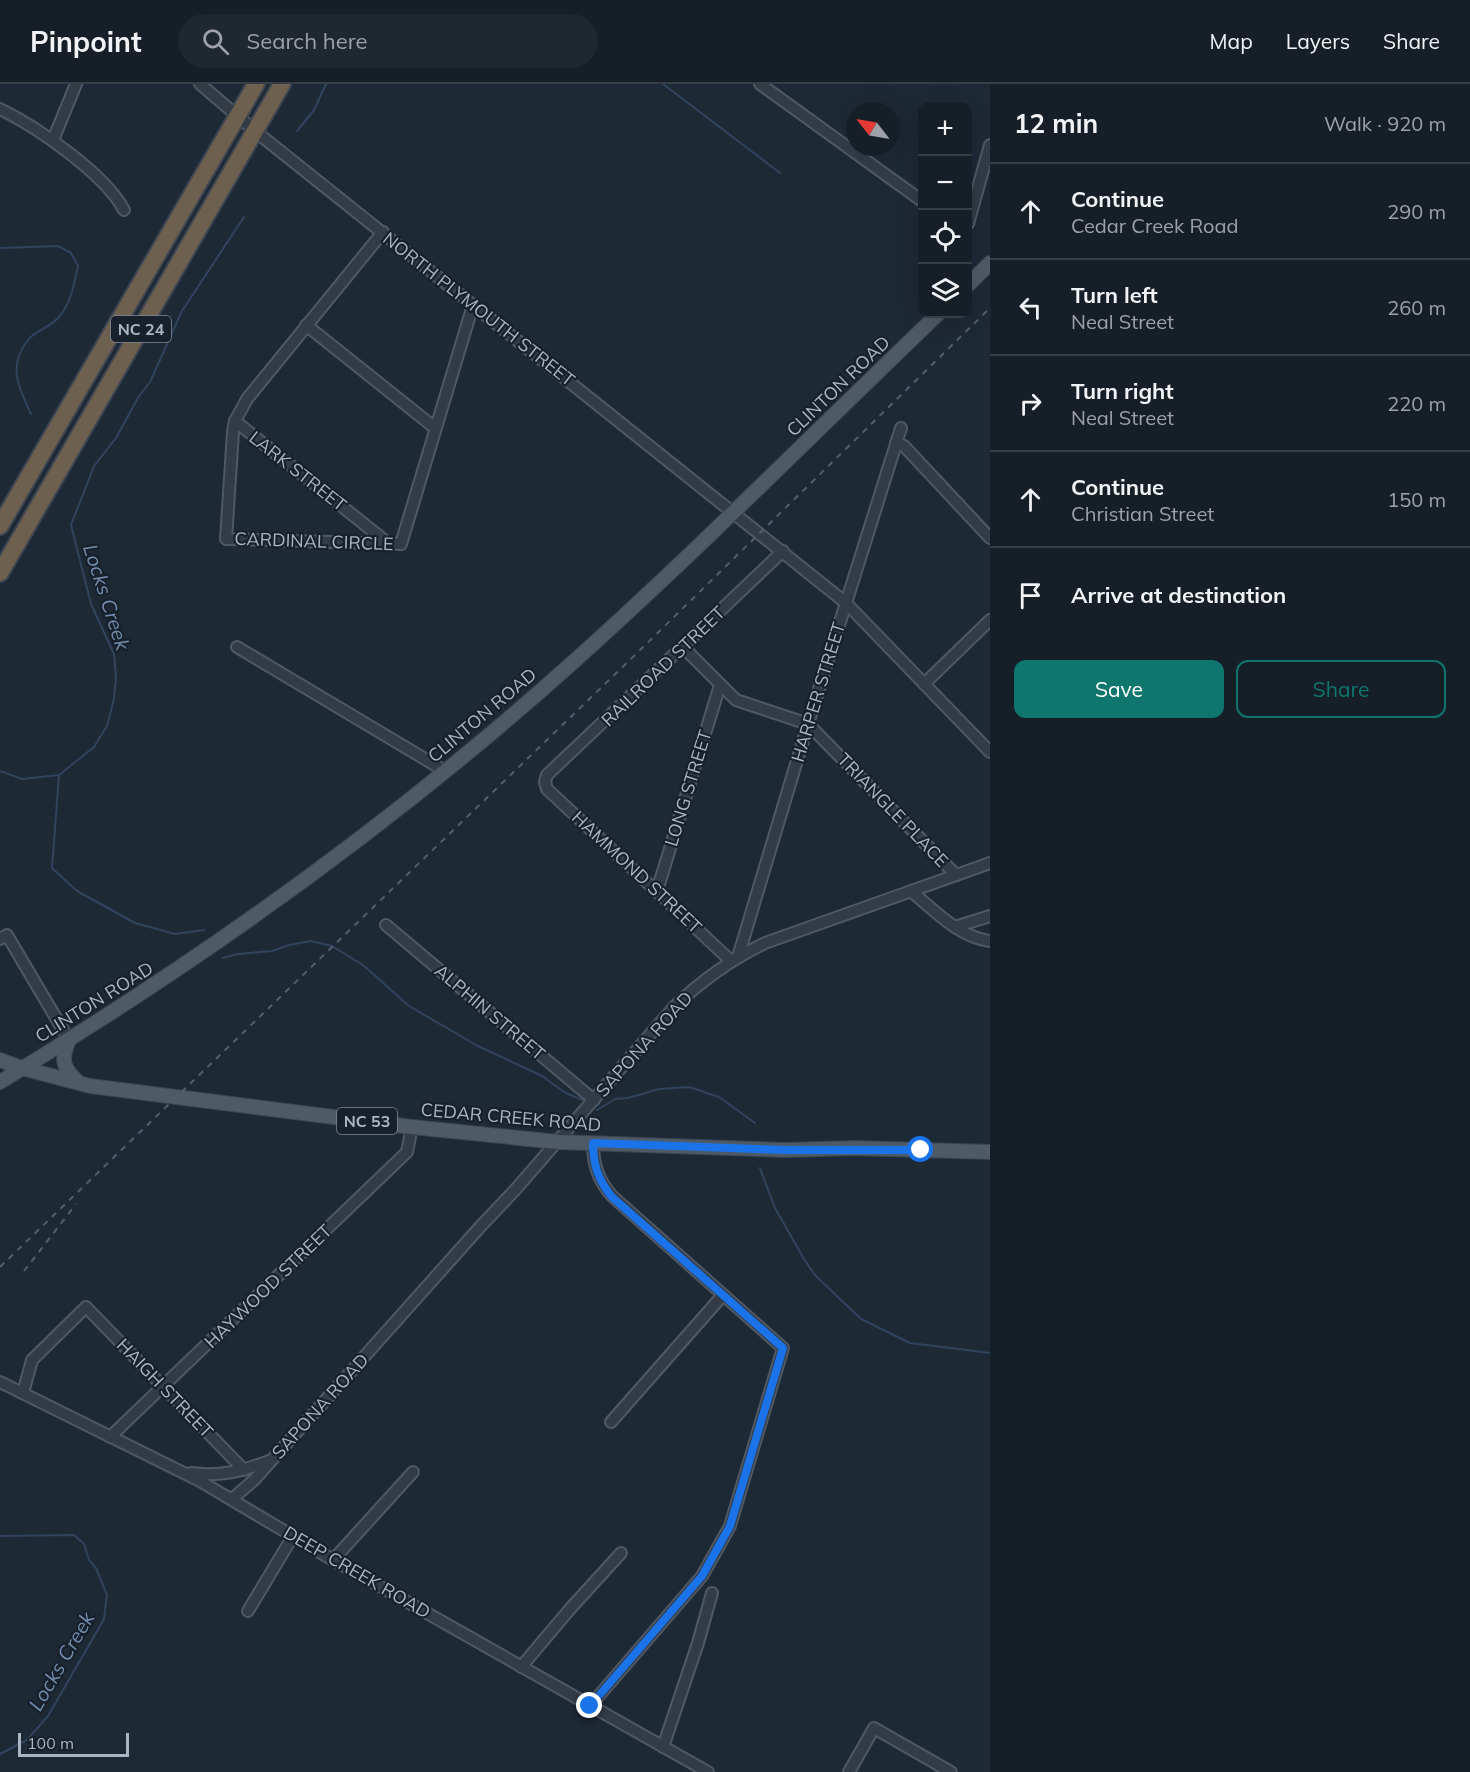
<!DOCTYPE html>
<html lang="en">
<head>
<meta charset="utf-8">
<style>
	:root { --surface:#161f28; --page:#1f2730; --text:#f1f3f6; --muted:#9ea2a8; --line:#353d45; --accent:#0f766e }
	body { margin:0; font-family:Mulish,sans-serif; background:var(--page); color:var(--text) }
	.controls { position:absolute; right:18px; top:18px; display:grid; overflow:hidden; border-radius:12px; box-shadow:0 6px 24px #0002 }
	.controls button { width:54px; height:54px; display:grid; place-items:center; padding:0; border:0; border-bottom:2px solid var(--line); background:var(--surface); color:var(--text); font:30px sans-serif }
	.compass { position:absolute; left:846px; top:18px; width:54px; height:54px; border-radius:50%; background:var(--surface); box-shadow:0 6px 24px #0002; rotate:301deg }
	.scale { position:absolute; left:18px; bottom:15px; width:111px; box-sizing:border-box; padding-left:6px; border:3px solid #abb5c4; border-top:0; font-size:16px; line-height:21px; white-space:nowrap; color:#abb5c4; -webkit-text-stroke:4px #17202b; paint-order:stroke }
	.stop { position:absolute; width:18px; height:18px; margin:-14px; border:4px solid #1a73e8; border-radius:50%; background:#fff }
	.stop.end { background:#1a73e8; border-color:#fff; box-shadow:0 2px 6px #0008 }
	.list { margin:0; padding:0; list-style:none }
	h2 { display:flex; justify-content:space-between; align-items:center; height:78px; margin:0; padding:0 24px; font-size:26px }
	h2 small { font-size:20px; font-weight:400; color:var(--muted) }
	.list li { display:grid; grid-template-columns:39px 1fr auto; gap:18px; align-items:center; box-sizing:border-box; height:96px; padding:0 24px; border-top:2px solid var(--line) }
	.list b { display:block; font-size:22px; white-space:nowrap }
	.list p { margin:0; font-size:20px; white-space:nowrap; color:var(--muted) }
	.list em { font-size:20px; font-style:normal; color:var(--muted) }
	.actions { display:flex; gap:12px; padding:18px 24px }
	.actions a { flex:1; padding:14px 0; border:2px solid var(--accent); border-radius:12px; text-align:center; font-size:21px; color:var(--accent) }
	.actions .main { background:var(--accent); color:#fff }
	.icon { flex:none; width:33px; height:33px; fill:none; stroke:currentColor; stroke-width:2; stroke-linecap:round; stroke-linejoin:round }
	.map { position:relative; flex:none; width:990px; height:1688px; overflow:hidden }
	header { display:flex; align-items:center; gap:36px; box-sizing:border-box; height:84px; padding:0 30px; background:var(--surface); border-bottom:2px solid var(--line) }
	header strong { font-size:28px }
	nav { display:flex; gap:33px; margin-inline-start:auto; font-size:21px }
	.search { width:420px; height:54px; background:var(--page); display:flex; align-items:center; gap:15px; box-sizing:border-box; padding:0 21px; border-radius:33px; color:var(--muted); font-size:22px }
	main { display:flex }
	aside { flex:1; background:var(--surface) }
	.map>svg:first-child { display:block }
</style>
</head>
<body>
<header>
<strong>Pinpoint</strong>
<div class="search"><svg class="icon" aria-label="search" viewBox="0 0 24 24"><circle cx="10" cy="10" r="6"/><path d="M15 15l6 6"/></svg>Search here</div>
<nav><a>Map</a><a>Layers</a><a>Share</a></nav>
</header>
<main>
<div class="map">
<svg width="990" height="1688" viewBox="0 0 990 1688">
	<rect width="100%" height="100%" fill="#1e2936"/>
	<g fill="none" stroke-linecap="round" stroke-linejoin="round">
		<g stroke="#30445e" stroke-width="2">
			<polyline points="663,0 780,89"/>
			<polyline points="297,47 314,26 326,0"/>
			<path d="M0,164L58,162L71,169L78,182C74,200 71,220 58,234C50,243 35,247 28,256C7,282 19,304 31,330"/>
			<polyline points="0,687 22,695 59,691 94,663 107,642 114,615 116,594 114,570 91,520 71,441 94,382 116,354 139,312 150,298 182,227 244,133"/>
			<polyline points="59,691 52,784 77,807 135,839 175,850 204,846"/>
			<polyline points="223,874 238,870 272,867 289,861 311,857 332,862 363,881 409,922 476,961 542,992 564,1008 582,1016"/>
			<polyline points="597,1026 615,1015 628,1014 659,1005 689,1003 719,1013 755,1039"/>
			<polyline points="760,1084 775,1124 804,1175 815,1191 861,1235 910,1259 990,1269"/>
			<polyline points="0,1452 74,1451 84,1460 89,1476 96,1484 107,1511 104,1535 48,1632 27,1656 0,1670"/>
		</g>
		<defs>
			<g id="minor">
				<polyline points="200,0 255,47 846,519 990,668"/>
				<polyline points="760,0 922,117"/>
				<path d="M0,25C37,43 105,90 124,126"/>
				<polyline points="53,56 76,0"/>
				<polyline points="968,140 990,61"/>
				<polyline points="383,148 247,315 235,337 233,348 226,455 401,460 473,221"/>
				<polyline points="306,241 435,344"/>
				<polyline points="235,337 389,460"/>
				<polyline points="896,359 904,362 990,454"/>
				<polyline points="237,563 445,687"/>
				<polyline points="683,563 736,616 808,640 956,791"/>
				<polyline points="924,600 990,536"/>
				<polyline points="657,807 720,601"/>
				<path d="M911,807C935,827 959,853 990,857"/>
				<polyline points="386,841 594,1016"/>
				<polyline points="955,843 990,832"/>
				<polyline points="0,855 7,851 69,956"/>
				<polyline points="738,873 808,640 901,344"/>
				<polyline points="731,877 547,705 545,698 547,691 783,467"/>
				<polyline points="0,1298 200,1397 333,1476 708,1688"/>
				<polyline points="23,1309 32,1276 86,1223 244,1386"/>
				<polyline points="611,1338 723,1211"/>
				<polyline points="110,1353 407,1068 412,1043"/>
				<path d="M191,1389C220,1393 242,1387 269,1377"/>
				<path d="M232,1415L254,1396L480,1143L515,1106L674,923C701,897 730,876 765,859L990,779"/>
				<polyline points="333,1476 413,1388"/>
				<polyline points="248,1527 293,1452"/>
				<polyline points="521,1583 570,1525 621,1469"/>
				<path d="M590,1622L702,1492L730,1442L783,1264L612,1112C598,1096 593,1080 593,1059"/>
				<polyline points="663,1663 698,1559 712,1509"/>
				<polyline points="849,1688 874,1644 951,1688"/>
			</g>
			<g id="major">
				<polyline points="968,201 990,179"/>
				<path d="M69,956C60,977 63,984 79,999"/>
				<polyline points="0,976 22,984 90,1002 412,1043 558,1058 786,1066 854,1064 990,1068"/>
				<path d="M0,998C202,876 395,738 571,580C697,467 816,347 938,230"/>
			</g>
			<g id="highway">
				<polyline points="0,442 256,0"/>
				<polyline points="0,489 282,0"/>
			</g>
		</defs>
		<use href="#minor" stroke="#4f5865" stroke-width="14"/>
		<use href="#major" stroke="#3b4450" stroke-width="16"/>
		<use href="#highway" stroke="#3c4551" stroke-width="20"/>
		<use href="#minor" stroke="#323b46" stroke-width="10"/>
		<use href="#major" stroke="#4f5a67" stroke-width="14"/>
		<use href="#highway" stroke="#6d604e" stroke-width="16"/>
		<g stroke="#535f6e" stroke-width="2" stroke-dasharray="6 6" stroke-linecap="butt">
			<polyline points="0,1183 634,572 990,224"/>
			<polyline points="24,1187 76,1120"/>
		</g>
	</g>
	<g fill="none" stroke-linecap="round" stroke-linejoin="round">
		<path stroke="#1a73e8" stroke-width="8" d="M590,1622L702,1492L730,1442L783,1264L612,1113C598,1096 593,1080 593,1059L786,1066H921"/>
	</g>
	<g text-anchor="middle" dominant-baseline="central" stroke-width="4.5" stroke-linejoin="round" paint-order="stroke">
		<g fill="#17202b" stroke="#7f8896" stroke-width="1.5">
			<rect x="111" y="232" width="60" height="26" rx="4.5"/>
			<rect x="337" y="1024" width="60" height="26" rx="4.5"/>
		</g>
		<g font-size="16" font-weight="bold" fill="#abb5c4">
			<text x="141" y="245">NC 24</text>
			<text x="367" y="1037">NC 53</text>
		</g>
		<g font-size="18" fill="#abb5c4" stroke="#17202b">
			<text transform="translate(479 225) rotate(38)">NORTH PLYMOUTH STREET</text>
			<text transform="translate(838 302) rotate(-44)">CLINTON ROAD</text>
			<text transform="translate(298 387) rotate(38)">LARK STREET</text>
			<text transform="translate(314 457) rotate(2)">CARDINAL CIRCLE</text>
			<text transform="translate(663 582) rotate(-44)">RAILROAD STREET</text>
			<text transform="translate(818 608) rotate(-73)">HARPER STREET</text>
			<text transform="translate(482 631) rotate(-40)">CLINTON ROAD</text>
			<text transform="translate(688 704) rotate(-73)">LONG STREET</text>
			<text transform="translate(893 726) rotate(46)">TRIANGLE PLACE</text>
			<text transform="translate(637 788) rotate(43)">HAMMOND STREET</text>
			<text transform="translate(94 918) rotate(-32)">CLINTON ROAD</text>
			<text transform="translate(490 928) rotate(40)">ALPHIN STREET</text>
			<text transform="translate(644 960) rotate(-48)">SAPONA ROAD</text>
			<text transform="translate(511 1033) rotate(5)">CEDAR CREEK ROAD</text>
			<text transform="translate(268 1202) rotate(-44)">HAYWOOD STREET</text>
			<text transform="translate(165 1304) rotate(46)">HAIGH STREET</text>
			<text transform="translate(320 1322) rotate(-48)">SAPONA ROAD</text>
			<text transform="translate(357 1488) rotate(30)">DEEP CREEK ROAD</text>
		</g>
		<g font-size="20" font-style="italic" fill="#728dae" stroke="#17202b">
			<text transform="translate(107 513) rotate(72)">Locks Creek</text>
			<text transform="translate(61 1577) rotate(-60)">Locks Creek</text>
		</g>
	</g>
</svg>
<div class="controls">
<button>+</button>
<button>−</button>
<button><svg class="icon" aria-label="locate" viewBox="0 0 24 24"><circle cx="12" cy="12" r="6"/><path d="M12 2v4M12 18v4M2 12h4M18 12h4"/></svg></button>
<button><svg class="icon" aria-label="layers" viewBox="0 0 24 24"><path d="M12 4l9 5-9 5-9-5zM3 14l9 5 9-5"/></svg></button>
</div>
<svg class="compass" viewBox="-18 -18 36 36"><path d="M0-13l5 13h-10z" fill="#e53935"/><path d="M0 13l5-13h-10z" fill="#9ea2a8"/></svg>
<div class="scale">100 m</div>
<div class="stop" style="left:921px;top:1066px"></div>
<div class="stop end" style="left:590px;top:1622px"></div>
</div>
<aside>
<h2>12 min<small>Walk · 920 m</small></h2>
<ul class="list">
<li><svg class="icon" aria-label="ahead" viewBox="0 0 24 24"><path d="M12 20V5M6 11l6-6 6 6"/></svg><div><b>Continue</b><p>Cedar Creek Road</p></div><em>290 m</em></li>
<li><svg class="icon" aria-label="left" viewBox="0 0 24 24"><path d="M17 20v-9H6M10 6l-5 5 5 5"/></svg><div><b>Turn left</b><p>Neal Street</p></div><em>260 m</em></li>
<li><svg class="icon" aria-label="right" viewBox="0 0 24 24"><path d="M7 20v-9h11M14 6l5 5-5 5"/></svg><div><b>Turn right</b><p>Neal Street</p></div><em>220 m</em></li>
<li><svg class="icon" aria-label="ahead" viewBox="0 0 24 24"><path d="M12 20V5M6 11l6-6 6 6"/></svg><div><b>Continue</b><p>Christian Street</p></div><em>150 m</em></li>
<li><svg class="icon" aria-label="arrive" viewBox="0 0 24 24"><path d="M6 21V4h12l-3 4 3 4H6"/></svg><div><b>Arrive at destination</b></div></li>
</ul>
<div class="actions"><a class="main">Save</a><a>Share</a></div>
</aside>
</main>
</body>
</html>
